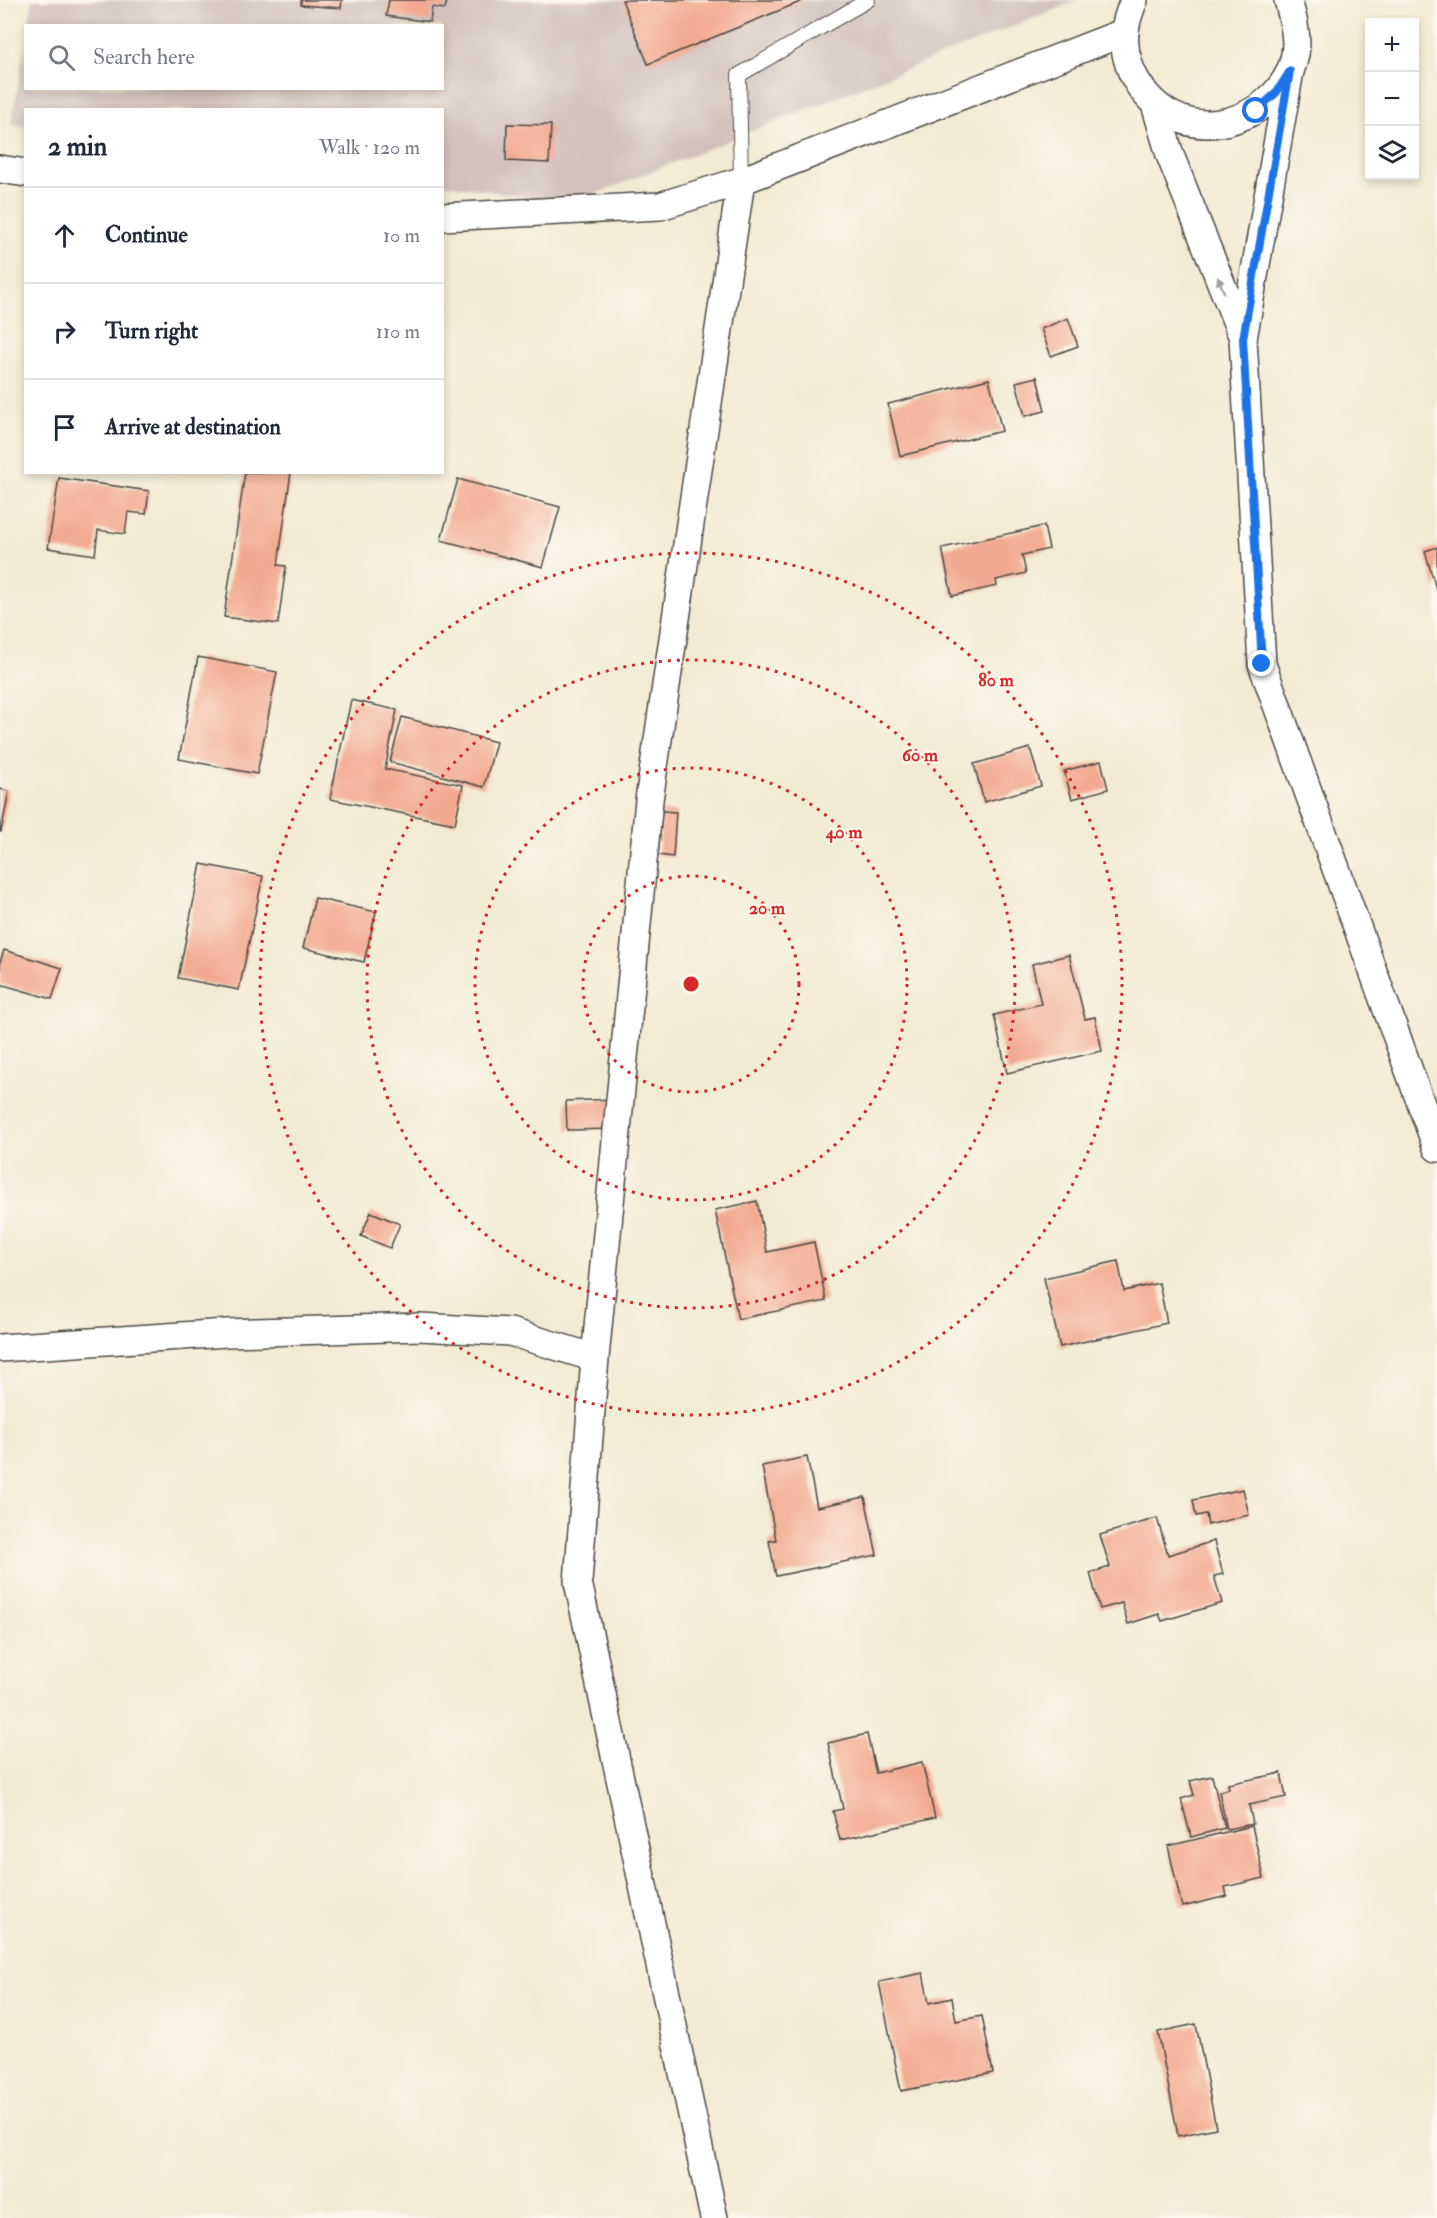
<!DOCTYPE html>
<html lang="en">
<head>
<meta charset="utf-8">
<style>
	:root { --surface:#fff; --page:#f6f6f7; --text:#1f2937; --muted:#747a83; --line:#e0e1e3 }
	body { margin:0; font-family:"IM FELL Double Pica",serif; background:var(--page); color:var(--text) }
	.controls { position:absolute; right:18px; top:18px; display:grid; overflow:hidden; border-radius:0px; box-shadow:0 3px 9px #0003 }
	.controls button { width:54px; height:54px; display:grid; place-items:center; padding:0; border:0; border-bottom:2px solid var(--line); background:var(--surface); color:var(--text); font:30px sans-serif }
	.stop { position:absolute; width:18px; height:18px; margin:-14px; border:4px solid #1a73e8; border-radius:50%; background:#fff }
	.stop.end { background:#1a73e8; border-color:#fff; box-shadow:0 2px 6px #0008 }
	.list { margin:0; padding:0; list-style:none }
	h2 { display:flex; justify-content:space-between; align-items:center; height:78px; margin:0; padding:0 24px; font-size:26px }
	h2 small { font-size:20px; font-weight:400; color:var(--muted) }
	.list li { display:grid; grid-template-columns:39px 1fr auto; gap:18px; align-items:center; box-sizing:border-box; height:96px; padding:0 24px; border-top:2px solid var(--line) }
	.list b { display:block; font-size:22px; white-space:nowrap }
	.list em { font-size:20px; font-style:normal; color:var(--muted) }
	.icon { flex:none; width:33px; height:33px; fill:none; stroke:currentColor; stroke-width:2; stroke-linecap:round; stroke-linejoin:round }
	.map { position:relative; flex:none; width:1437px; height:2218px; overflow:hidden }
	.search { position:absolute; background:var(--surface); box-shadow:0 3px 9px #0003; left:24px; top:24px; width:420px; height:66px; display:flex; align-items:center; gap:15px; box-sizing:border-box; padding:0 21px; border-radius:0px; color:var(--muted); font-size:22px }
	.panel { position:absolute; background:var(--surface); box-shadow:0 3px 9px #0003; left:24px; top:108px; width:420px; height:366px; border-radius:0px }
	.map>svg:first-child { display:block }
</style>
</head>
<body>
<div class="map">
<svg width="1437" height="2218" viewBox="0 0 1437 2218">
	<rect width="100%" height="100%" fill="#fbf7ec"/>
	<filter id="ink" filterUnits="userSpaceOnUse"><feTurbulence type="fractalNoise" baseFrequency=".0167" numOctaves="2"/><feDisplacementMap in="SourceGraphic" scale="12" xChannelSelector="R" yChannelSelector="G"/><feConvolveMatrix kernelMatrix="1 2 1 2 8 2 1 2 1" color-interpolation-filters="sRGB"/></filter>
	<filter id="wash" filterUnits="userSpaceOnUse"><feTurbulence type="fractalNoise" baseFrequency=".008" numOctaves="4" result="noise"/><feDisplacementMap in="SourceGraphic" scale="24" xChannelSelector="R" yChannelSelector="G"/><feGaussianBlur stdDeviation="1.35" result="paint"/><feColorMatrix in="noise" values="0 0 0 0 0 0 0 0 0 0 0 0 0 0 0 0 0 1.4 0 .05"/><feComposite in="paint" operator="in"/></filter>
	<g filter="url(#wash)">
		<rect width="100%" height="100%" fill="#f2ebd3"/>
		<polygon fill="#d1c0bc" points="33,0 1079,0 573,203 443,184 442,110 26,110 25,127 11,125 25,43 26,88 442,88 442,26 28,25"/>
		<g id="blocks">
			<g fill="#f3a990">
				<polygon points="301,0 342,0 341,8 301,5"/>
				<polygon points="389,0 447,0 445,9 432,7 430,22 386,16"/>
				<polygon points="622,0 805,0 648,64"/>
				<polygon points="507,124 551,125 549,163 506,161"/>
				<polygon points="1068,318 1078,346 1051,356 1041,329"/>
				<polygon points="1037,377 1045,411 1025,416 1016,382"/>
				<polygon points="989,379 1002,431 900,456 888,404"/>
				<polygon points="245,472 291,472 278,565 286,566 278,624 224,617"/>
				<polygon points="59,478 149,491 146,514 128,512 125,534 98,530 95,555 48,548"/>
				<polygon points="458,479 560,507 543,567 441,540"/>
				<polygon points="1044,526 1049,549 1022,555 1026,573 996,580 997,586 952,596 942,548"/>
				<polygon points="1437,547 1437,589 1436,589 1425,551"/>
				<polygon points="198,657 277,672 257,774 179,759"/>
				<polygon points="351,700 397,710 385,769 463,785 455,824 330,799"/>
				<polygon points="402,717 496,742 484,787 390,762"/>
				<polygon points="1030,748 1041,786 984,802 974,764"/>
				<polygon points="1101,761 1108,789 1072,799 1064,771"/>
				<polygon points="0,789 9,791 1,832 0,832"/>
				<polygon points="662,811 676,812 673,857 658,855"/>
				<polygon points="201,864 263,876 239,990 178,978"/>
				<polygon points="315,898 376,912 364,962 303,948"/>
				<polygon points="4,950 62,968 52,999 0,984 0,962"/>
				<polygon points="1069,955 1085,1019 1095,1017 1102,1051 1007,1073 994,1015 1041,1004 1032,964"/>
				<polygon points="615,1099 616,1129 567,1130 566,1101"/>
				<polygon points="757,1201 767,1252 814,1242 826,1301 738,1319 715,1210"/>
				<polygon points="371,1212 400,1224 390,1248 361,1236"/>
				<polygon points="1118,1261 1124,1291 1159,1283 1167,1323 1060,1347 1044,1278"/>
				<polygon points="807,1457 817,1507 865,1497 877,1555 776,1576 769,1541 776,1540 762,1466"/>
				<polygon points="1243,1489 1249,1515 1208,1525 1206,1514 1196,1516 1193,1500"/>
				<polygon points="1157,1518 1168,1555 1214,1541 1223,1574 1214,1576 1222,1603 1162,1621 1159,1614 1128,1624 1122,1603 1100,1609 1090,1573 1110,1567 1100,1535"/>
				<polygon points="867,1734 876,1773 922,1762 935,1818 840,1840 833,1811 843,1809 828,1743"/>
				<polygon points="1281,1773 1286,1797 1249,1805 1253,1824 1227,1829 1219,1791 1229,1789 1228,1784"/>
				<polygon points="1212,1776 1225,1828 1191,1837 1181,1799 1194,1795 1190,1781"/>
				<polygon points="1252,1826 1264,1878 1225,1887 1227,1896 1182,1907 1168,1846"/>
				<polygon points="923,1973 929,2003 952,1998 956,2021 982,2016 993,2073 901,2091 879,1982"/>
				<polygon points="1196,2024 1216,2128 1178,2136 1158,2032"/>
			</g>
		</g>
	</g>
	<g filter="url(#ink)">
		<use href="#blocks" fill-opacity="0" stroke="#494844" stroke-width="1.5"/>
		<g fill="none" stroke-linecap="round" stroke-linejoin="round">
			<defs>
				<polyline id="lane" points="741,181 739,75 868,0"/>
				<g id="street">
					<path d="M1134,0C1130,10 1126,20 1125,31C1120,76 1159,124 1206,124C1249,124 1294,91 1296,45C1296,28 1292,15 1288,0"/>
					<polyline points="1290,71 1243,339 1262,664 1437,1148"/>
					<polyline points="1155,104 1170,155 1243,338"/>
					<polyline points="0,169 26,173"/>
					<polyline points="442,217 660,206 741,181 1125,32"/>
					<polyline points="0,1348 227,1333 420,1327 510,1332 595,1358"/>
					<polyline points="714,2218 578,1582 595,1358 649,800 741,181"/>
				</g>
			</defs>
			<use href="#lane" stroke="#494844" stroke-width="16"/>
			<use href="#street" stroke="#494844" stroke-width="30"/>
			<use href="#lane" stroke="#fff" stroke-width="14"/>
			<use href="#street" stroke="#fff" stroke-width="27"/>
		</g>
		<defs><path id="oneway-solid" d="M-6-.8H1V-3.2L6.5 0L1 3.2V.8H-6Z" transform="scale(1.5)"/></defs>
		<use fill="#a0a0a0" href="#oneway-solid" transform="translate(1221 285) rotate(-112)"/>
	</g>
	<g fill="none" stroke-linecap="round" stroke-linejoin="round" filter="url(#ink)">
		<polyline stroke="#1a73e8" stroke-width="8" points="1256,111 1276,93 1290,71 1243,339 1262,664"/>
	</g>
	<g fill="none" stroke="#d62828" stroke-width="3" stroke-dasharray="3 6">
		<circle cx="691" cy="984" r="108"/>
		<circle cx="691" cy="984" r="216"/>
		<circle cx="691" cy="984" r="324"/>
		<circle cx="691" cy="984" r="431"/>
	</g>
	<circle cx="691" cy="984" r="9" fill="#d62828" stroke="#fbf7ec" stroke-width="3"/>
	<g font-size="18" text-anchor="middle" font-weight="bold" fill="#d62828" stroke="#fbf7ec" stroke-width="4.5" stroke-linejoin="round" paint-order="stroke">
		<text x="996" y="686">80 m</text>
		<text x="920" y="761">60 m</text>
		<text x="844" y="838">40 m</text>
		<text x="767" y="914">20 m</text>
	</g>
</svg>
<div class="controls">
<button>+</button>
<button>−</button>
<button><svg class="icon" aria-label="layers" viewBox="0 0 24 24"><path d="M12 4l9 5-9 5-9-5zM3 14l9 5 9-5"/></svg></button>
</div>
<div class="stop" style="left:1256px;top:111px"></div>
<div class="stop end" style="left:1262px;top:664px"></div>
<div class="search"><svg class="icon" aria-label="search" viewBox="0 0 24 24"><circle cx="10" cy="10" r="6"/><path d="M15 15l6 6"/></svg>Search here</div>
<section class="panel">
<h2>2 min<small>Walk · 120 m</small></h2>
<ul class="list">
<li><svg class="icon" aria-label="ahead" viewBox="0 0 24 24"><path d="M12 20V5M6 11l6-6 6 6"/></svg><div><b>Continue</b></div><em>10 m</em></li>
<li><svg class="icon" aria-label="right" viewBox="0 0 24 24"><path d="M7 20v-9h11M14 6l5 5-5 5"/></svg><div><b>Turn right</b></div><em>110 m</em></li>
<li><svg class="icon" aria-label="arrive" viewBox="0 0 24 24"><path d="M6 21V4h12l-3 4 3 4H6"/></svg><div><b>Arrive at destination</b></div></li>
</ul>
</section>
</div>
</body>
</html>
